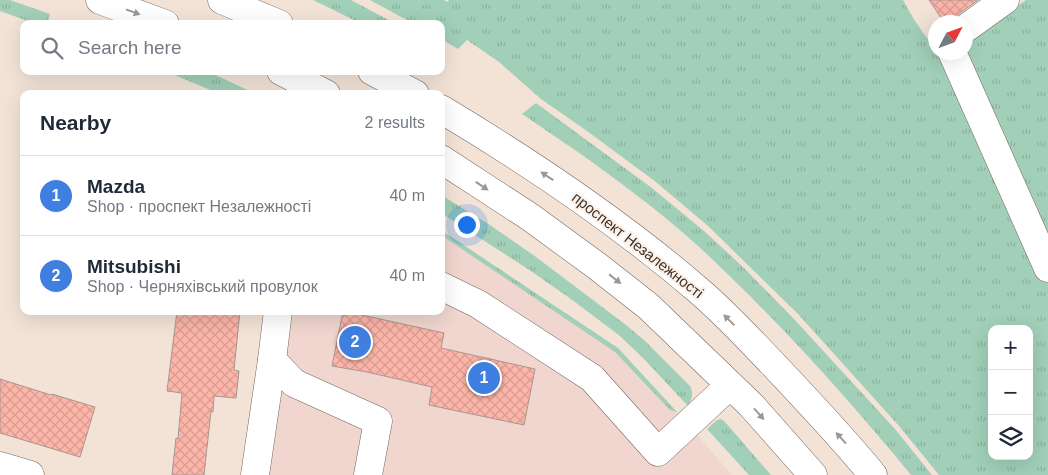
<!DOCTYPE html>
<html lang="en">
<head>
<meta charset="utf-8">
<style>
	:root { --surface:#fff; --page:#f6f6f7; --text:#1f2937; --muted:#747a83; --line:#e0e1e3; --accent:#111827 }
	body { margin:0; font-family:Arial,sans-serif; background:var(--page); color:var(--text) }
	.controls { position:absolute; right:15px; bottom:15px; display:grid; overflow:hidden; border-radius:10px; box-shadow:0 5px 20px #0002 }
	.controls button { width:45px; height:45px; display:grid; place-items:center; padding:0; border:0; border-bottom:1px solid var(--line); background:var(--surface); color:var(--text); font:25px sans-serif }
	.compass { position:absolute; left:928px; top:15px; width:45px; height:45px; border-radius:50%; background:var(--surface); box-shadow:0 5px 20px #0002; rotate:49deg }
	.you { position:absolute; left:466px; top:224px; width:18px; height:18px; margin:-12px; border:4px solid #fff; border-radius:50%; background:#1a73e8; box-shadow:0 0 0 8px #1a73e833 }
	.badge { display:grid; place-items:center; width:32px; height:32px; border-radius:50%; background:var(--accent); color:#fff; font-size:16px; font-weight:700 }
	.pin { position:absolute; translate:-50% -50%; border:2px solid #fff; box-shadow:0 1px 5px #0006 }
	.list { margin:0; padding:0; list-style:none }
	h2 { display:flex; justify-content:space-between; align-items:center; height:65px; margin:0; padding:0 20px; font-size:21px }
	h2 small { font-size:16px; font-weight:400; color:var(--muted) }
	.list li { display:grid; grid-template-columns:32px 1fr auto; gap:15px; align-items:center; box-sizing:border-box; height:80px; padding:0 20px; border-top:1px solid var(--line) }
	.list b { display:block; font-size:19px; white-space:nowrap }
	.list p { margin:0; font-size:16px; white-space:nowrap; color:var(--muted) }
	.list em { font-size:16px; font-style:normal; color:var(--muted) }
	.icon { flex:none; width:28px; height:28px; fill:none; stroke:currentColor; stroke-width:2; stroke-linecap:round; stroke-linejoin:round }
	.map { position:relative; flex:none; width:1048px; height:475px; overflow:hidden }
	.search { position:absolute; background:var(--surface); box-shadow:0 5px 20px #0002; left:20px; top:20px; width:425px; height:55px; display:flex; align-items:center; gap:12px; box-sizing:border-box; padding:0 18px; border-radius:10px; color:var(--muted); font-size:19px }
	.panel { position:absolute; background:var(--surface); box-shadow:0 5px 20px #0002; left:20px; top:90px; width:425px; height:225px; border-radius:10px }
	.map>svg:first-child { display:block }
</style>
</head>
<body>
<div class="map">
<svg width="1048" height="475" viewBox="0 0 1048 475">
	<defs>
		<pattern id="grass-tufts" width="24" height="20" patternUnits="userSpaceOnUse" patternTransform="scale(1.25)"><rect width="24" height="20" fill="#a1cfb8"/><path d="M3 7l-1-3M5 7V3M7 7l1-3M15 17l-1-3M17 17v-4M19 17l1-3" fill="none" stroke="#8bb29e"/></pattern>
		<pattern id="building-cross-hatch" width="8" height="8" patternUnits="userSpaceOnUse" patternTransform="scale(1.25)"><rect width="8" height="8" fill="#fcb5a8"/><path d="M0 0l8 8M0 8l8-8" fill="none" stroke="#d99c91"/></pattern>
	</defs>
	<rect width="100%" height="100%" fill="#f3e3d7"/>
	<polygon fill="#f0d6cf" points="441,230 618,348 677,412 732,475 260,475 289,311 441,311"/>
	<g fill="url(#grass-tufts)" fill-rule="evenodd">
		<polygon points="0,0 10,0 50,14 47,24 36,24 0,11"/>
		<polygon points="313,0 351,0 396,24 362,24"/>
		<path d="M370,0H444L447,2L449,0H903C912,17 922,33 935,47L936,52L941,53L1048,283V475H939L899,426L798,314L708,226L656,182L587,131L541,99L499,62L467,40L458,49L441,39V24H414ZM992,329H1029V456H992Z"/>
		<polygon points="1026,0 1048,0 1048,253 966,52 966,43 970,38"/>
		<polygon points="165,71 207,71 256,94 220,94"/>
		<path d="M536,103L652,188L704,231L743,267L794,319L895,429L932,475H911C846,396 773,315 697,245C658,210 615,178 572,148C555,137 539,125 522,114Z"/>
		<path d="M441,195L490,225L536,257L626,325L645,341L690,386C694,394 692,398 688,406L644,359L620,336L571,299L528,269L441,213Z"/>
		<polygon points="441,230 618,348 677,412 670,410 615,352 441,235"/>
		<polygon points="721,419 725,422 771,475 749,475 707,429 717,420"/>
	</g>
	<g fill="url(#building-cross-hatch)" stroke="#a99692">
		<polygon points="929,0 978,0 957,15 952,22 944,22"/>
		<polygon points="177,311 240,311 234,370 239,371 236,398 214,396 213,412 211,411 204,475 172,475 176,438 178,439 182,393 167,391"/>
		<polygon points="353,313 444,333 441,348 535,369 524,425 429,405 432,387 367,372 332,366 342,316"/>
		<polygon points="0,379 51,395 52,394 95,407 80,457 0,433"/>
	</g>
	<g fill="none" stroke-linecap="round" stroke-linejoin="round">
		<defs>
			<g id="minor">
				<polyline points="966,28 1005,0"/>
				<polyline points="952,52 1048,268"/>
				<polyline points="441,286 478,304 592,378 658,452 730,385"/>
				<polyline points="272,360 294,383 378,421 368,475"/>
				<polyline points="0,466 30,475"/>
				<polyline points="255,475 272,360 278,311"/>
			</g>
			<g id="major">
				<polyline points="100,0 165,24"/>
				<polyline points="222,0 279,24"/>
				<polyline points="281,71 326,94"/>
				<polyline points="372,71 415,94"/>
				<path d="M441,109C531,163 619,222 698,290C724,312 748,338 771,362C806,399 841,436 873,475"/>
				<polyline points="441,159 530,217 597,266 648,306 751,405 813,475"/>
			</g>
		</defs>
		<use href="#minor" stroke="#75675c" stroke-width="29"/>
		<use href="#major" stroke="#75675c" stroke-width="29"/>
		<use href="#minor" stroke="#fff" stroke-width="28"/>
		<use href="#major" stroke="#fff" stroke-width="28"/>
	</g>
	<defs><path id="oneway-solid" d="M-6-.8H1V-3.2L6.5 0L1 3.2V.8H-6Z" transform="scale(1.25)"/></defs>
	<g fill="#9b9896">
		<use href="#oneway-solid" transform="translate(133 12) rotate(20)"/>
		<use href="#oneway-solid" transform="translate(547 176) rotate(-146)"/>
		<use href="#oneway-solid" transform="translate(482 186) rotate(34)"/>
		<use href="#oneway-solid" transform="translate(615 279) rotate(38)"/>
		<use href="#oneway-solid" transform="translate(729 320) rotate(-136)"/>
		<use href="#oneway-solid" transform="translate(759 414) rotate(48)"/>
		<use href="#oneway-solid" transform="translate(841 438) rotate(-132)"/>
	</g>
	<g text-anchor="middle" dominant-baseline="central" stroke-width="4.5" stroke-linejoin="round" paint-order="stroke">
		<g font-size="15" fill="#37312d" stroke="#fef1e7">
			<text transform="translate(638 245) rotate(38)">проспект Незалежності</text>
		</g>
	</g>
</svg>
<div class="controls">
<button>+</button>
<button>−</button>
<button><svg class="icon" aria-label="layers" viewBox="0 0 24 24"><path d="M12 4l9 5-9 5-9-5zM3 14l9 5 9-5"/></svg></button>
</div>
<svg class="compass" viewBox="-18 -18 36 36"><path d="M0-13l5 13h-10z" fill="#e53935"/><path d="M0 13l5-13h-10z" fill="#747a83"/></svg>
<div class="you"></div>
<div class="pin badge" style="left:484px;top:378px;background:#3f7fe0">1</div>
<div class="pin badge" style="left:355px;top:342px;background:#3f7fe0">2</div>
<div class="search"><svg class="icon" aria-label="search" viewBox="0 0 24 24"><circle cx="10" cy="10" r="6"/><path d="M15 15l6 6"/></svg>Search here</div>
<section class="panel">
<h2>Nearby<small>2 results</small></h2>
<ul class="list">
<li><span class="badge" style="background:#3f7fe0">1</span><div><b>Mazda</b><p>Shop · проспект Незалежності</p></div><em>40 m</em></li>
<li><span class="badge" style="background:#3f7fe0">2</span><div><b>Mitsubishi</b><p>Shop · Черняхівський провулок</p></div><em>40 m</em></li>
</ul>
</section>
</div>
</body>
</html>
